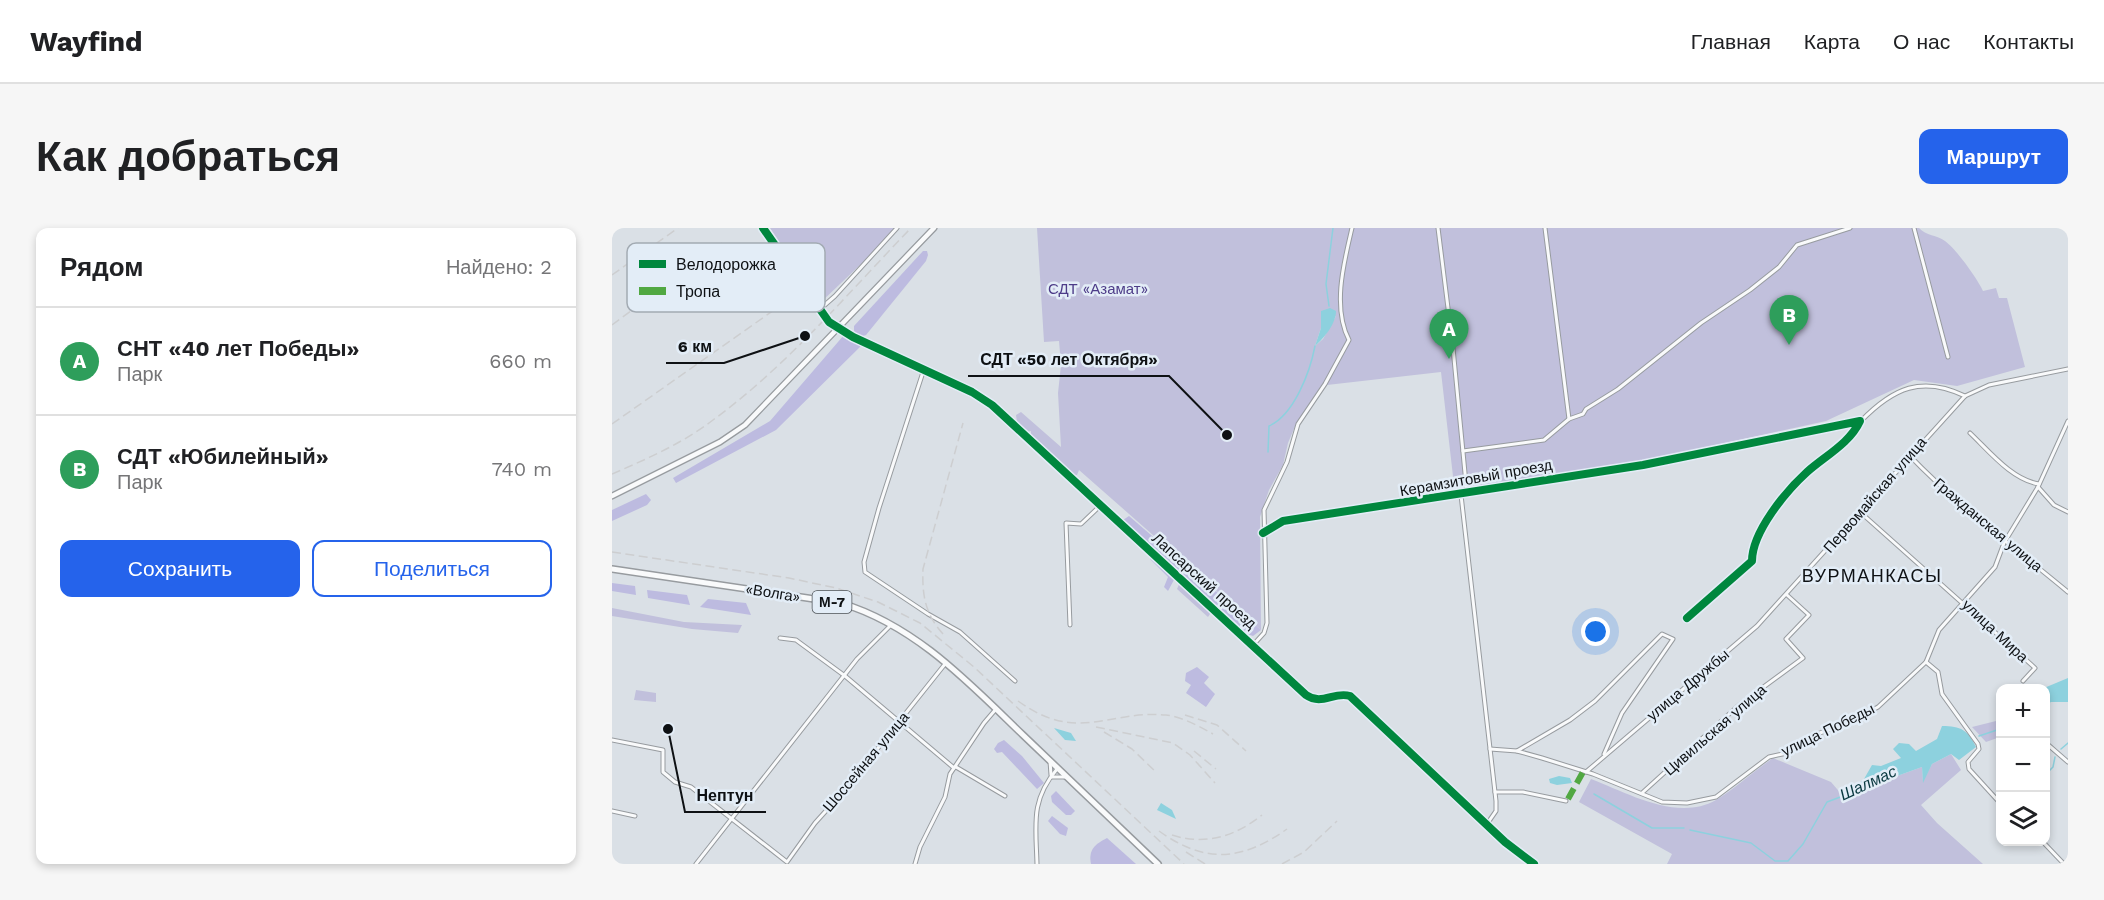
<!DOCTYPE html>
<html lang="ru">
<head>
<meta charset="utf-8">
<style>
	:root { --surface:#fff; --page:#f6f6f6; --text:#202124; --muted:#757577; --line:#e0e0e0; --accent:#2563eb }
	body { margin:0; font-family:"Work Sans",sans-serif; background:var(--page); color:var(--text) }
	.controls { position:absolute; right:18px; bottom:18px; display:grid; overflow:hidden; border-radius:12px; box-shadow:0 3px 9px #0003 }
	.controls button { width:54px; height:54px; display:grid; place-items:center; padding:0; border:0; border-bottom:2px solid var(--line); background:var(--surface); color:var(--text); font:30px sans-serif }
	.you { position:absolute; left:984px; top:404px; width:21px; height:21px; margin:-15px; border:4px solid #fff; border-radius:50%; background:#1a73e8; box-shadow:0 0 0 9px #1a73e833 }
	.badge { display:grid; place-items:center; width:39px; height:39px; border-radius:50%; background:var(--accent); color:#fff; font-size:20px; font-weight:700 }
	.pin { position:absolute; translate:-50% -50px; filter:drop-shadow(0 2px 3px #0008) }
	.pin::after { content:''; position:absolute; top:32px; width:21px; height:18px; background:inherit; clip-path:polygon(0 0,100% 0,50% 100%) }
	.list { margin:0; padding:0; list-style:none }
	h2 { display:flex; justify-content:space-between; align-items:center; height:78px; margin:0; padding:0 24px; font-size:26px }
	h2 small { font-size:20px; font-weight:400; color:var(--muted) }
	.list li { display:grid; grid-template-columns:39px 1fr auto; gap:18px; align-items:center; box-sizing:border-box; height:108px; padding:0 24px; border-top:2px solid var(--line) }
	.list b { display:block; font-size:22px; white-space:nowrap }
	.list p { margin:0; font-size:20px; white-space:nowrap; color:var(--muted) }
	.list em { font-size:20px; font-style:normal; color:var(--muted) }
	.actions { display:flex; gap:12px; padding:18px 24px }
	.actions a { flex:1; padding:14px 0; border:2px solid var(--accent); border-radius:12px; text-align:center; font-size:21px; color:var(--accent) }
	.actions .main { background:var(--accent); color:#fff }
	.icon { flex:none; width:33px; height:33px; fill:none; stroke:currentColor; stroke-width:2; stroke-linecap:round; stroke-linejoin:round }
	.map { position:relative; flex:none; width:1456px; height:636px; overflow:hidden; border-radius:12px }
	header { display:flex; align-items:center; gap:36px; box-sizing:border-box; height:84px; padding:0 30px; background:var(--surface); border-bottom:2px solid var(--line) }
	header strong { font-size:28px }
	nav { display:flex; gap:33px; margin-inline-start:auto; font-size:21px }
	.intro { display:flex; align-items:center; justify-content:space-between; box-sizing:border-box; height:144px; padding:0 36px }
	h1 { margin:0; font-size:42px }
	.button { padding:15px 27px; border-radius:12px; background:var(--accent); color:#fff; font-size:21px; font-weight:700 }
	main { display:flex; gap:36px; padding:0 36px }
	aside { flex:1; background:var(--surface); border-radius:12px; box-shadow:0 3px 9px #0003 }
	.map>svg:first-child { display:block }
</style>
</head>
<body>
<header>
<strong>Wayfind</strong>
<nav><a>Главная</a><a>Карта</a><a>О нас</a><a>Контакты</a></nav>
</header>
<div class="intro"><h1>Как добраться</h1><a class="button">Маршрут</a></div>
<main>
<aside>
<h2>Рядом<small>Найдено: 2</small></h2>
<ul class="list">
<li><span class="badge" style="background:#2e9e5b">A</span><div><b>СНТ «40 лет Победы»</b><p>Парк</p></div><em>660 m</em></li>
<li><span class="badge" style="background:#2e9e5b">B</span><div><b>СДТ «Юбилейный»</b><p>Парк</p></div><em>740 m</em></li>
</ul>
<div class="actions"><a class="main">Сохранить</a><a>Поделиться</a></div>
</aside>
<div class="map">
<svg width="1456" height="636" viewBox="0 0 1456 636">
	<rect width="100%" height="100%" fill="#dae0e6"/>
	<g fill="#c1c0dc" fill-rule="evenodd">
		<polygon points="158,0 287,0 208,75"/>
		<path d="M425,0H1307C1314,8 1325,7 1333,13C1344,21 1365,50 1371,63L1384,60L1387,70H1395L1413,139L1345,158L1302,152L1214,193L1030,233L858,262L842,257L829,144L715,157L711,155L684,196L676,215L671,237L657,262L648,289L649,402L467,242L465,247H461L419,207V203L415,204L405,194L404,187L409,184L449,219L446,165L449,137L447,113L432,114ZM724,88L711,111L703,118L709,100Z"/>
		<polygon points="568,354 600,383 596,389 565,361"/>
		<polygon points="0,380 72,394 130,397 126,405 80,401 0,388"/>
		<polygon points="24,462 44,465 44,474 22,472"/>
		<polygon points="1388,492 1388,509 1374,514 1360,499"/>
		<path d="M1339,526L1349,542L1309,577L1325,595L1371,636H1055L1060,626L967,574L979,551C1016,565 1065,594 1104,572C1124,560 1142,543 1161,530L1219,554L1231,568L1248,565L1276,546L1285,548L1310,539L1311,553L1320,536Z"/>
	</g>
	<g fill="#bdbbe0">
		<polygon points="311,23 315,23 316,27 314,33 254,107 248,109 242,105 242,98"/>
		<polygon points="232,107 251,116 164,202 64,255 61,250 158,193"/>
		<polygon points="34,266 39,272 35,277 0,293 0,282"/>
		<polygon points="517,288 649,402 641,408 635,406 511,292"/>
		<polygon points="538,327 563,350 556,363 552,359 556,349 538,331"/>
		<polygon points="0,355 23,358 24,367 0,363"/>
		<polygon points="35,362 75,367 78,377 36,370"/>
		<polygon points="96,371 134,375 139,387 88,379"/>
		<polygon points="585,439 597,449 592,455 603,466 594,479 574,465 579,457 573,453 574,445"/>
		<polygon points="392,512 410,528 432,555 425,561 390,524 385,525 382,521 386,515"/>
		<polygon points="444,563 463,583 459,587 454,587 440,574 439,568"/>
		<polygon points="440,588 456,600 454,608 448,606 436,593"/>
		<path d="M495,610L524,636H479C476,622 483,616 495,610Z"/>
	</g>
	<g fill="#8dd1de">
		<path d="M718,80L724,83C724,96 712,110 703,118L709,100V83Z"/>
		<polygon points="1456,450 1456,474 1439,474 1434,477 1432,460"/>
		<path d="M1330,498C1349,498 1356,502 1364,519L1347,532L1339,526L1320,536L1311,555L1310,539L1285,548L1276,546L1248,565L1231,569L1252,551L1260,537L1269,538L1289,530L1281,521L1287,515L1297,516L1304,523L1325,511Z"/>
		<polygon points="442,500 459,505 464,513 453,512"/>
		<polygon points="947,548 958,550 960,555 945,557 938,555 937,551"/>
		<polygon points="549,575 560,582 564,591 545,582"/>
	</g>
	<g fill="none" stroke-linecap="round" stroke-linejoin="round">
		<g stroke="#8dd1de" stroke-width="1.5">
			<polyline points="717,78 714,56 721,0"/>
			<path d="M656,224L657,198C682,187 698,144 703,118"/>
			<polyline points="1367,508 1388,501"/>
			<polyline points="1449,521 1456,515"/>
			<polyline points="1434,546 1441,539 1443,529"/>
			<polyline points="982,566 1040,600 1072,600"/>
			<polyline points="1078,602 1139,615 1163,633 1176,633 1191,616 1215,574 1231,568"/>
		</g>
		<defs>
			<g id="minor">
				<path d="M151,0L217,94L241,109L360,164L380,177L694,467C710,478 722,463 738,468L893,614L922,636"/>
				<polyline points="826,0 841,120 855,266"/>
				<polyline points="933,0 957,191"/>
				<polyline points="1302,0 1336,129"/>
				<polyline points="207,82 223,68 285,0"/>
				<polyline points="312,141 267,280 252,334 253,344 316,386 348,404 403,453"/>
				<path d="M1249,193C1281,160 1310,147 1353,168"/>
				<path d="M1358,205C1377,223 1400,252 1427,256"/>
				<polyline points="851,223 932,212 957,191 971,186 974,181 1006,161 1089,95 1138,62 1167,39 1185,17 1238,0"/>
				<path d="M1297,227C1346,278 1402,319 1456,364"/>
				<polyline points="1426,259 1442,277 1456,284"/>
				<polyline points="849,267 884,573 884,583 875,596"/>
				<polyline points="1248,284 1423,440 1411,453"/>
				<path d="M651,305L671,293L1031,237L1248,193C1238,215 1213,228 1195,244C1174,263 1140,304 1140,333L1075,390"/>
				<polyline points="458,397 454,295 469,296 489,277"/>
				<polyline points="168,410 184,412 233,448 342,540"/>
				<path d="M642,416L652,405L655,395L652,282L675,234L686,196L713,156L737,112C720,79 732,34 740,0"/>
				<polyline points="1314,434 1326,444 1330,466 1366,516 1367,521 1356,534 1357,541 1388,575"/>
				<polyline points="0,512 51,522 51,544 63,554 79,559 175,634 203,595 231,564 333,436"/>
				<polyline points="1434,515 1456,534"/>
				<polyline points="878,521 905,523 930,530 981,546 1050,574 1075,575 1104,569 1157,529 1175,525 1205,506 1239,494 1266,479 1314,434 1327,402 1383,339 1392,315 1426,259 1456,193"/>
				<polyline points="905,523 958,492 983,473 1050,406 1061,411 1010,485 992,526"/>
				<polyline points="438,533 439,547"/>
				<polyline points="344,539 393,568"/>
				<polyline points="974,544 1145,398 1353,168 1377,157 1456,141"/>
				<polyline points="440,549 454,549"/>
				<polyline points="883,564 911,564 954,573"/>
				<polyline points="1030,565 1127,477 1191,430 1174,411 1197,387 1175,367"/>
				<polyline points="0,583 23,588"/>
				<polyline points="1431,614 1452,636"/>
				<polyline points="84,636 245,431 279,397"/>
				<polyline points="303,636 308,619 333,569 338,546 372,495 384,481"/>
				<path d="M425,636C424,597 418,573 445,541"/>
			</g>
			<polyline id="major" points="0,268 108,214 133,197 322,0"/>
			<path id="highway" d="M0,341L229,375C304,398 356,454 411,507C456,550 501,593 546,636"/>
		</defs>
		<use href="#minor" stroke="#979b9f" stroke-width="5"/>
		<use href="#major" stroke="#979b9f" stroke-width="7"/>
		<use href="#highway" stroke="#979b9f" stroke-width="8"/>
		<use href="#minor" stroke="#f9fafb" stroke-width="3"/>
		<use href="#major" stroke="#f9fafb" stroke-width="4.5"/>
		<use href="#highway" stroke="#f9fafb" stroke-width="5"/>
		<g stroke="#cdced0" stroke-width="1.5" stroke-dasharray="9 4.5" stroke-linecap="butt">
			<polyline points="0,47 66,0"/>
			<polyline points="0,97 110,15"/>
			<polyline points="0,196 162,82"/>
			<path d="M0,246C35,231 71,215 101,192C175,138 236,65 299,0"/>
			<polyline points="0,324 177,350 224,360 266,374 308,395 362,439 572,636"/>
			<path d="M331,406C313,386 310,367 311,341L351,195"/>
			<path d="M406,473C466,516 495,482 554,487C570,489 587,498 601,506"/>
			<polyline points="573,487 605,497 634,523"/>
			<polyline points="484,499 561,515 578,527 603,555"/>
			<polyline points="492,504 520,521 544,544"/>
			<polyline points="582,523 604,541"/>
			<path d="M547,603C593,636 630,633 675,601"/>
			<path d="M560,607C593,618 624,608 650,587"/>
			<polyline points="574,624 593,636"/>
			<polyline points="670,636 692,624 725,593"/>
		</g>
		<polyline stroke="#51a842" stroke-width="6" stroke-dasharray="12 6" stroke-linecap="butt" points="956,571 971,544"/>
		<defs>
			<g id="cycleway">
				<path d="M151,0L217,94L241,109L360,164L380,177L694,467C710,478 722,463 738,468L893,614L922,636"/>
				<path d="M651,305L671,293L1031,237L1248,193C1238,215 1213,228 1195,244C1174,263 1140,304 1140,333L1075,390"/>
			</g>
		</defs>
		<use href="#cycleway" stroke="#e3edf7" stroke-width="11"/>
		<use href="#cycleway" stroke="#00873e" stroke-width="8"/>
	</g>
	<g text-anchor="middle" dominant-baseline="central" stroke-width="5" stroke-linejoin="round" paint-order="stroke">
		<rect fill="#e3edf7" stroke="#4e5358" stroke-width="1.5" x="200.5" y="363" width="39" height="22" rx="4.5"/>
		<g font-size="14" font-weight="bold" fill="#0e1114">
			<text x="220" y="374">М-7</text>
		</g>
		<g font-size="15" fill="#4d3c88" stroke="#e3edf7">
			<text x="486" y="61">СДТ «Азамат»</text>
		</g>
		<g font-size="15" fill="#0e1114" stroke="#e3edf7">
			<text transform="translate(864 250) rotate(-10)">Керамзитовый проезд</text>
			<text transform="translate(1263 267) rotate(-49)">Первомайская улица</text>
			<text transform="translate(1376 297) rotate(40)">Гражданская улица</text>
			<text transform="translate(592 353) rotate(42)">Лапсарский проезд</text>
			<text transform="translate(161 365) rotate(9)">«Волга»</text>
			<text transform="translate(1383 403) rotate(43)">улица Мира</text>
			<text transform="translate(1076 457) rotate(-40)">улица Дружбы</text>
			<text transform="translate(1103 502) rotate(-41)">Цивильская улица</text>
			<text transform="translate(1216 502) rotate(-26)">улица Победы</text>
			<text transform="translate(254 534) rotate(-50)">Шоссейная улица</text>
		</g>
		<g font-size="16" font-style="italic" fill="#09383f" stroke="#e3edf7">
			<text transform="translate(1256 555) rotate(-25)">Шалмас</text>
		</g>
		<g font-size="18" letter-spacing="1.5" fill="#0e1114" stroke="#e3edf7">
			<text x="1260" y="347">ВУРМАНКАСЫ</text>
		</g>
	</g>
	<rect x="15" y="15" width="198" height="69" rx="9" fill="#e3edf7" stroke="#a3abb3" stroke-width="1.5"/>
	<rect x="27" y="32" width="27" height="8" fill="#00873e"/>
	<rect x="27" y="59" width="27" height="8" fill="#51a842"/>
	<g font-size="16" fill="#0e1114">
		<text x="64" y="42">Велодорожка</text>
		<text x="64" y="69">Тропа</text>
	</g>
	<path fill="none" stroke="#0e1114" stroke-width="2" d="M193 108L112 135H54M615 207L557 148H356M56 501L73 584H154"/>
	<g fill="#0e1114" stroke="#e3edf7" stroke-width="2">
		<circle cx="193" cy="108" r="6"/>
		<circle cx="615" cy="207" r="6"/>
		<circle cx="56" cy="501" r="6"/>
	</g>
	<g font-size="16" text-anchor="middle" font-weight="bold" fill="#0e1114" stroke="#e3edf7" stroke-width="5" stroke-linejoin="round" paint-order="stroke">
		<text x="83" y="124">6 км</text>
		<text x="457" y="137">СДТ «50 лет Октября»</text>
		<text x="113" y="573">Нептун</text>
	</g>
</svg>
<div class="controls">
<button>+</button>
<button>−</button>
<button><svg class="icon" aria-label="layers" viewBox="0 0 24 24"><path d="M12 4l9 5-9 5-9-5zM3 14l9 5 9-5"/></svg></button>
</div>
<div class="you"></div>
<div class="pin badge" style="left:837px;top:131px;background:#2e9e5b">A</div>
<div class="pin badge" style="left:1177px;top:117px;background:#2e9e5b">B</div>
</div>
</main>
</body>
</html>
